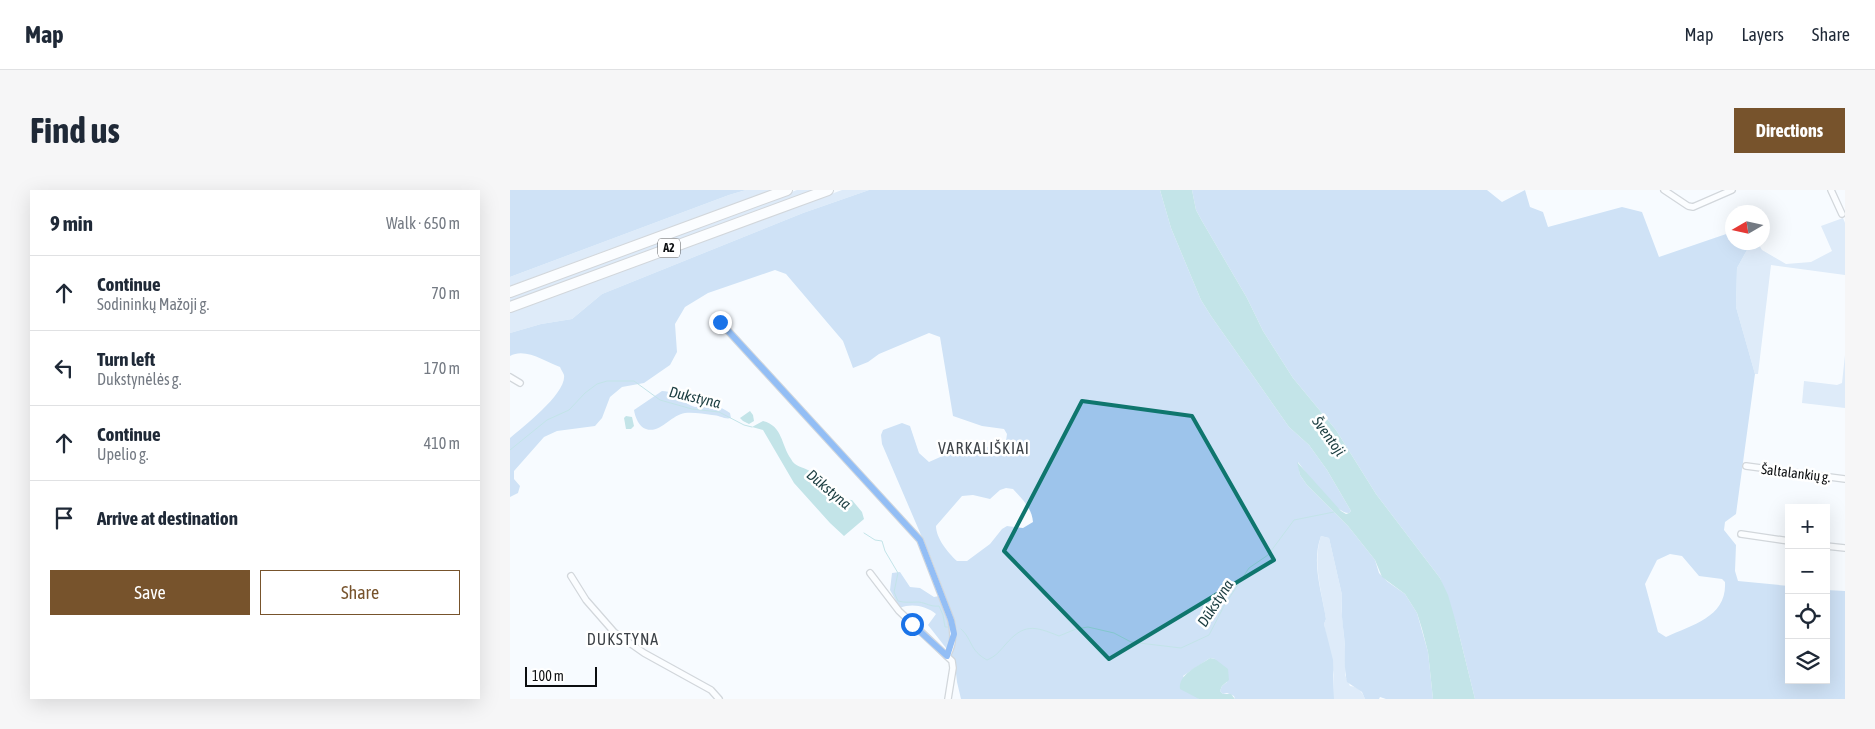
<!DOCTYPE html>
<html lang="en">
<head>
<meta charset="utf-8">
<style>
	:root { --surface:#fff; --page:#f6f6f7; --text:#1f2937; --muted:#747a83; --line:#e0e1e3; --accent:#77532c }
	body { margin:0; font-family:"Asap Condensed",sans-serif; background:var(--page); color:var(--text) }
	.controls { position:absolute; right:15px; bottom:15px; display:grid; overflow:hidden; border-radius:0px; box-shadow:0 5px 20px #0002 }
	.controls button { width:45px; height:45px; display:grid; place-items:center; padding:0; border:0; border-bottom:1px solid var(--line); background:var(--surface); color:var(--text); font:25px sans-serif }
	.compass { position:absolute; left:1215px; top:15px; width:45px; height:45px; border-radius:50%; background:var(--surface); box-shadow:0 5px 20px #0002; rotate:261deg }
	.scale { position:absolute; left:15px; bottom:12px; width:72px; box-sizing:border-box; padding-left:5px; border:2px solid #0c0e10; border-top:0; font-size:14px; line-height:18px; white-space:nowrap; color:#0c0e10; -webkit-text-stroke:4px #fff; paint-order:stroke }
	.stop { position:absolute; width:15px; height:15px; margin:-11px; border:4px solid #1a73e8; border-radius:50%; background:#fff }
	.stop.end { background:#1a73e8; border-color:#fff; box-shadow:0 1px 5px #0008 }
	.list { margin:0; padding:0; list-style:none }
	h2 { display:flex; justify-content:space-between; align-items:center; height:65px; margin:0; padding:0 20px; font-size:21px }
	h2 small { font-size:16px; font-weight:400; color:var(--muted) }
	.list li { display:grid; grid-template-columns:32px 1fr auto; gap:15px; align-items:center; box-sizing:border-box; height:75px; padding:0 20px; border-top:1px solid var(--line) }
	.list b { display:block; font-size:19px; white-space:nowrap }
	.list p { margin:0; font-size:16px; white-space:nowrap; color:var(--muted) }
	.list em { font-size:16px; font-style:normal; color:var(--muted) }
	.actions { display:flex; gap:10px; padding:15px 20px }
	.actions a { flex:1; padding:11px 0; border:1px solid var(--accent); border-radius:0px; text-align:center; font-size:18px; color:var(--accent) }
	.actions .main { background:var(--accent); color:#fff }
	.icon { flex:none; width:28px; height:28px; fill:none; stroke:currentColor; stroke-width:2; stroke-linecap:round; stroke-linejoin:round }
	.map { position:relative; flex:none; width:1335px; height:509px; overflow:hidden; border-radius:0px }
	header { display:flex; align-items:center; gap:30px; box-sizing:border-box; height:70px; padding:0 25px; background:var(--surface); border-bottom:1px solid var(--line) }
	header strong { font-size:24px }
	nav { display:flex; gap:28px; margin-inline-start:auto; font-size:18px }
	.intro { display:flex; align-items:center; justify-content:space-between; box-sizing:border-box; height:120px; padding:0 30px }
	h1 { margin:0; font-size:35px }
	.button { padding:12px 22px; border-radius:0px; background:var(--accent); color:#fff; font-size:18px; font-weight:700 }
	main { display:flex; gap:30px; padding:0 30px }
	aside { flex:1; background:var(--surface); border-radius:0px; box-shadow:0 5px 20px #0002 }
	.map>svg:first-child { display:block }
</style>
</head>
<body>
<header>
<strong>Map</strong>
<nav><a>Map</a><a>Layers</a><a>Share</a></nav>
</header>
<div class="intro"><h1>Find us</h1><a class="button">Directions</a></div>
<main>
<aside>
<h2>9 min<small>Walk · 650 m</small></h2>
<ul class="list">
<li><svg class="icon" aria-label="ahead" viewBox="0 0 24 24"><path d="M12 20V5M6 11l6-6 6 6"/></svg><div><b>Continue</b><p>Sodininkų Mažoji g.</p></div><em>70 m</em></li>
<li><svg class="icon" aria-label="left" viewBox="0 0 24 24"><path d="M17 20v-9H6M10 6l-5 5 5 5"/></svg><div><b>Turn left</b><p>Dukstynėlės g.</p></div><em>170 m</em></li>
<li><svg class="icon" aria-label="ahead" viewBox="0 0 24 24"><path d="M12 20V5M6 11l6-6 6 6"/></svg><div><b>Continue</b><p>Upelio g.</p></div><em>410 m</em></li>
<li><svg class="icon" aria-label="arrive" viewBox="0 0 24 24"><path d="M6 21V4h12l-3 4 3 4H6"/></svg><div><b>Arrive at destination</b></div></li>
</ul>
<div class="actions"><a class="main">Save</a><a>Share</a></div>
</aside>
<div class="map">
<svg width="1335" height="509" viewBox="0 0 1335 509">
	<rect width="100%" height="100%" fill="#f7fbff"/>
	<g fill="#bed7f1">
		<polygon points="236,0 262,0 0,96 0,87 219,5"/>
		<polygon points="287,0 308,0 0,113 0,106"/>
		<polygon points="332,0 359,0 293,23 92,104 62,129 31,134 0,143 0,122"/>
		<polygon points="1333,28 1335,33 1335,85 1261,75 1248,184 1245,184 1226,117 1227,78 1237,60 1244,53 1248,53 1252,60 1276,74 1301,72 1322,61 1311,36"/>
		<polygon points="1335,165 1335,218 1292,213 1294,191 1327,195 1332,193"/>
		<path d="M811,346L819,348L832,405L831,415L835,457V485L840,496C848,497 852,501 855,509H824V485L814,434L816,429C812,402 802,373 811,346Z"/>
	</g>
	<g fill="#9dc4eb" fill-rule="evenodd">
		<polygon points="0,0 236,0 219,5 0,87"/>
		<path d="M359,0H650L661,38L691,110L701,126L779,237L799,255L817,280L841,321L839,323C825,324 797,284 788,272L790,285L797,295L838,336L865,370L869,383L878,392L895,404L907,423L918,462L923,509H876L870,507L869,509H855L852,502L837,492C834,480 835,469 835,457C834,440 830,423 832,405L819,348L811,346C801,373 812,402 816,429L814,434L823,470L824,509H725L724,506L717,503L713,504L710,501L712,496L717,492L705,469L700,468L673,486L689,509H451L447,492L445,475L436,458L418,435L426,424C416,416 402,413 390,418L380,400L382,383L390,382L400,397L410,398L424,407L429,406L433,400L423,373L372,254L371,245L373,240L392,233L400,236L409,263L419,272L455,256L468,258L486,256L496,251L497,244L494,239L472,236L443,226L430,147L419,143L369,164L358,172L343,178L333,151L276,84L265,80L198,103L175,117L165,134L167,162L160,175L134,193L112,197L100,207L92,228L85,236L47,241L34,247L4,281V289L10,296L8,303L0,307V248C13,237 57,203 54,185C53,182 51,180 50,177C36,172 15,157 0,166V143L31,134L62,129L92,104L293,23ZM496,298L503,299C512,309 522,318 523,332L513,338L497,336L492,339L480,354L457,371H447C438,363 426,348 426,336L452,306L463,305L480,309L490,300Z"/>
		<path d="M682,0H977L992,12L1015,0L1020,17L1033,22L1038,37L1112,17L1132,22L1149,67L1222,42V52L1244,53L1237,60L1227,78L1226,117L1245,184L1226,324L1215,332L1214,340L1226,355L1225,381L1228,391L1279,396V490H1316V400L1335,401V509H965L947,436L930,388L866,304L826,240L783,188L753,141L737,108L692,31L686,20ZM1160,364L1172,366L1189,386L1212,389L1215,392C1217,427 1183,434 1156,447L1148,442L1135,394L1147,370Z"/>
		<path d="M152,201C169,202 173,214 185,217C189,217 193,215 197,215C206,215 213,218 220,223L221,228C215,230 209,225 202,225C194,224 183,222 175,223C161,225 150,244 136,239C129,237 125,227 124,220Z"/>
	</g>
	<g fill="#83c7cd">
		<polygon points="650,0 682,0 686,20 692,31 737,108 753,141 783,188 826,240 866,304 930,388 938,405 947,436 965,509 923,509 918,462 912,439 907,423 895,404 872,387 865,370 838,336 797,295 790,285 787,272 831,321 836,324 839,323 841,321 817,280 799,255 779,237 701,126 691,110 661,38"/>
		<polygon points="240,221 243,225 244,231 239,234 233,231 230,228"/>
		<polygon points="116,226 122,227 124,236 121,239 116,239 114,228"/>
		<path d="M253,231C273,236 271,255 281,269C285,277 293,277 300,281C320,295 311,308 342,310L352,322L354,329L334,346L320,333L284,293L253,240L242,237Z"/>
		<path d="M700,468L705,469L718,479L719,490L712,496L710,501L713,504H721L725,509H689L670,499C668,484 689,476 700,468Z"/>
	</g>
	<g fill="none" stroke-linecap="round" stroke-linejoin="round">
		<g stroke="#83c7cd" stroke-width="1">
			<polyline points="0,260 37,230 59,220 75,203 87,194 97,191 124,191 150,210 182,219 209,222 234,235 242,237"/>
			<path d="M354,343L365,350L372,351L375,361L388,383L384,402L388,411C395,413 402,412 409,412C416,413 421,417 429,416L433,425L435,437H438"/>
			<path d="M451,439C463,450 459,460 477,470C486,466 489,462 495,455C514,433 524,436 549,446L566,439L578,437L604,443L621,452L671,458L699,445L714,416L739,378L758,365L784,330L824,322"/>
		</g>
		<defs>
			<g id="street">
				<polyline points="1154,0 1178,16 1183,17 1222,0"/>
				<polyline points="1321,0 1332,24"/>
				<path d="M210,132L410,350L441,430C444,443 444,454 437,466"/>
				<polyline points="0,187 10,193"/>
				<polyline points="1236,276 1335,289"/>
				<polyline points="1231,344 1279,351"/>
				<polyline points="1316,356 1335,358"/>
				<polyline points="360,383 389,421 442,471 443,478 438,509"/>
				<polyline points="61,386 76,410 104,442 134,463 201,500 209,509"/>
			</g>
			<g id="highway">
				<polyline points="0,102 277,0"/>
				<polyline points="0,117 318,0"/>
			</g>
		</defs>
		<use href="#street" stroke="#a4aab0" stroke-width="8"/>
		<use href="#highway" stroke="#a4aab0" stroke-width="12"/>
		<use href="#street" stroke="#fff" stroke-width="5.5"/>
		<use href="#highway" stroke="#fff" stroke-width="10"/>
	</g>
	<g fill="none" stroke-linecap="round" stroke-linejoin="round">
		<polyline stroke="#1a73e8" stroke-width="6" points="210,132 410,350 441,430 444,444 437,466 402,434"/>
	</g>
	<path d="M0 0H1335V509H0ZM572,211L682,226L764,370L599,469L494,361Z" fill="#f7fbff" fill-opacity=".55" fill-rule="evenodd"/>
	<path fill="none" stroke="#0f766e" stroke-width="4" stroke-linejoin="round" d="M572,211L682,226L764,370L599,469L494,361Z"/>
	<g text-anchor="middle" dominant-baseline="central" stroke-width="5" stroke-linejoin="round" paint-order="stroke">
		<rect fill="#fff" stroke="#555658" stroke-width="1" x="148" y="48.5" width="22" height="19" rx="4"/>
		<g font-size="12" font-weight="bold" fill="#0c0e10">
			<text x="159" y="58">A2</text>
		</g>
		<g font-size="14" fill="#0c0e10" stroke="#fff">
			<text transform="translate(1286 283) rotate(7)">Šaltalankių g.</text>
		</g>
		<g font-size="15" font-style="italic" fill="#1b3d40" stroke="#fff">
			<text transform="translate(185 207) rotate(13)">Dukstyna</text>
			<text transform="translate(819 246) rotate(54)">Šventoji</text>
			<text transform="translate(319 299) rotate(40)">Dūkstyna</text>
			<text transform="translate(705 413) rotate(-57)">Dūkstyna</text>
		</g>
		<g font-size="16" letter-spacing="1" fill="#3e4348" stroke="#fff">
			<text x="474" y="258">VARKALIŠKIAI</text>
			<text x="113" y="449">DUKSTYNA</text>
		</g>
	</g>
</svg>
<div class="controls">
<button>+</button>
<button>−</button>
<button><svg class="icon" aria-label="locate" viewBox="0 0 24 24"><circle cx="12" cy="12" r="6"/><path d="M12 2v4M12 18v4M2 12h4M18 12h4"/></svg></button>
<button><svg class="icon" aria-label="layers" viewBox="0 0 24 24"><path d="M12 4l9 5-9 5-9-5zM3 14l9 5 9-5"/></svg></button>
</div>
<svg class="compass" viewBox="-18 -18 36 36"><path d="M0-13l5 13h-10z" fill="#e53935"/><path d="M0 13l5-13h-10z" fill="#747a83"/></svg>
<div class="scale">100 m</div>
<div class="stop" style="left:402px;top:434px"></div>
<div class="stop end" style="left:210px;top:132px"></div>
</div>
</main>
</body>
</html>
